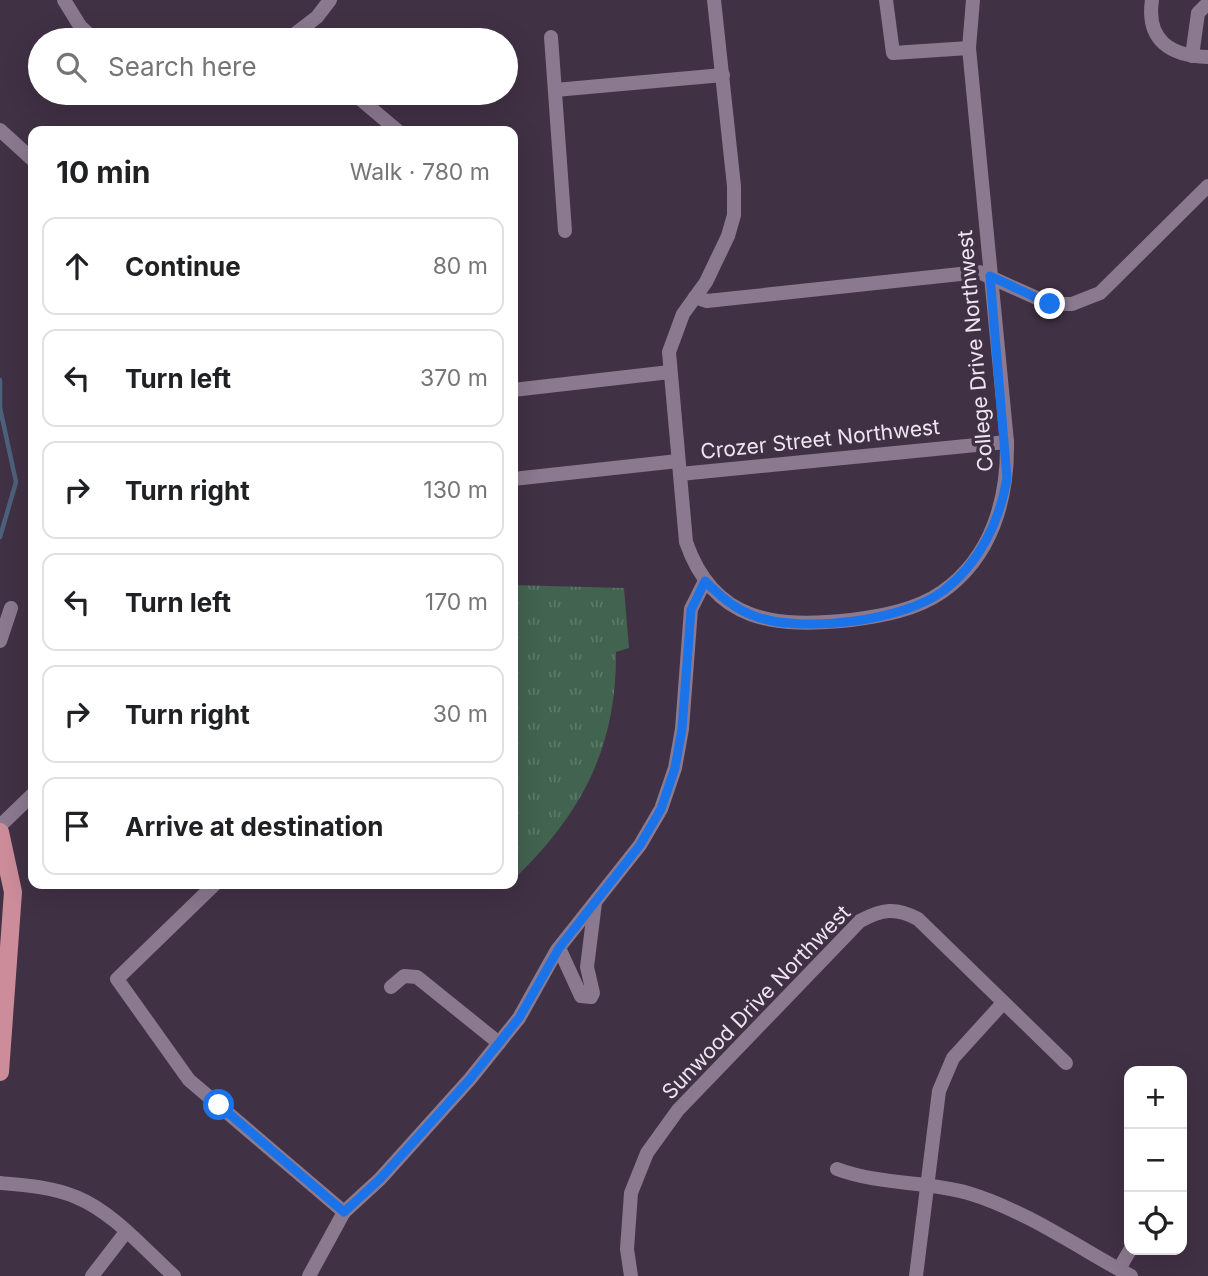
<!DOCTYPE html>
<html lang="en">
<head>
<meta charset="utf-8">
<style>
	:root { --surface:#fff; --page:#f6f6f6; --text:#202124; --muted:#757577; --line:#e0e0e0 }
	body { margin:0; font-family:Inter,sans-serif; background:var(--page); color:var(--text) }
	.controls { position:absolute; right:21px; bottom:21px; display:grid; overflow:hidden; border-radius:14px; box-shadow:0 7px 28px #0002 }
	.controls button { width:63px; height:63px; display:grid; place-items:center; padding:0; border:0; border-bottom:2px solid var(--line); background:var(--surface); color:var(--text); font:35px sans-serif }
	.stop { position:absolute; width:21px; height:21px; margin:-16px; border:5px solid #1a73e8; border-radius:50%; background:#fff }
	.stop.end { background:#1a73e8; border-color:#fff; box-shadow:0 2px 7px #0008 }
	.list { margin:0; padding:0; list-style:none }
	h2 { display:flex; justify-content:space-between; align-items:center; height:91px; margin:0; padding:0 28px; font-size:30px }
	h2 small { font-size:23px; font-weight:400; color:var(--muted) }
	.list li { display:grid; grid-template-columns:46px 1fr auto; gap:21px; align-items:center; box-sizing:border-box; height:98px; margin:0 14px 14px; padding:0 14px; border:2px solid var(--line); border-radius:14px }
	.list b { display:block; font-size:26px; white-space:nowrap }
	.list em { font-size:23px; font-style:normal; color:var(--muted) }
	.icon { flex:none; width:38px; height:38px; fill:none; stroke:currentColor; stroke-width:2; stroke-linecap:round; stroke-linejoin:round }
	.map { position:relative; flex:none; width:1208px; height:1276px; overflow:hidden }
	.search { position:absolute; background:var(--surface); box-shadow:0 7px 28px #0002; left:28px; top:28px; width:490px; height:77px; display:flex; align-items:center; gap:18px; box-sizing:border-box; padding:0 24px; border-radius:38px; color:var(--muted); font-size:26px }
	.panel { position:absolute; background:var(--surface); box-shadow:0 7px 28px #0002; left:28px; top:126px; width:490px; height:763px; border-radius:14px }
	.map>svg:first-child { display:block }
</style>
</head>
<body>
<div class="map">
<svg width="1208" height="1276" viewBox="0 0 1208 1276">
	<defs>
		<pattern id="park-tufts" width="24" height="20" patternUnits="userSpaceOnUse" patternTransform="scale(1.75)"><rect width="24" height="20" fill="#41634f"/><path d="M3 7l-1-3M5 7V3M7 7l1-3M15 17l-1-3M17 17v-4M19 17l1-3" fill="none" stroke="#5d7969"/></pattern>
	</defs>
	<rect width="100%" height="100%" fill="#403144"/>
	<path fill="url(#park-tufts)" d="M513,585L624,588L629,648L616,652C617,748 581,815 513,880Z"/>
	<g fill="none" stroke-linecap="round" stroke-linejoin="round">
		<polyline stroke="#4c617a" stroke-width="4.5" points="0,380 0,408 16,482 0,537"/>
		<g stroke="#8b798f" stroke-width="14">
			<polyline points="64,0 80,26 95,40"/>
			<path d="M714,0L734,186V215L728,236L706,282L683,314L669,352L686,542C714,623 776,628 851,620C882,616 916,610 942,592C992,557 1008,499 1007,442L969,48L973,0"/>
			<polyline points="886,0 893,53 969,48"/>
			<path d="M1152,0C1146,40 1170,56 1208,57"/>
			<polyline points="551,37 565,231"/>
			<polyline points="287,40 317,17 330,0"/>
			<polyline points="1192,56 1198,13 1208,3"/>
			<polyline points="555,90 723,75"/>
			<polyline points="353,93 398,131"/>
			<polyline points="0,130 33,160"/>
			<polyline points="695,297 707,301 979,272 1050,304 1072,304 1100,293 1208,186"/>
			<polyline points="513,390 670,372"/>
			<polyline points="680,474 1007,442"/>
			<polyline points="513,479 678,461"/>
			<polyline points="0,641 11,608"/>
			<polyline points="0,826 33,794"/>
			<polyline points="215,884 117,979 189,1080 344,1212"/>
			<polyline points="559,948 581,996 591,997 593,993 587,967 595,903"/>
			<polyline points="391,987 404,976 417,977 499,1043"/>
			<path d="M837,1169C880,1185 925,1181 968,1193C1025,1210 1079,1248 1131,1276"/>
			<path d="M0,1183C25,1185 52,1187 76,1197C113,1212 144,1249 174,1276"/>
			<polyline points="1119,1269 1130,1250"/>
			<polyline points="92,1276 126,1232"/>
			<polyline points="309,1276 344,1212 380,1179 470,1079 519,1018 557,950 640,845 661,809 675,768 682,729 691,609 705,581"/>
			<path d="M631,1276L627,1249L631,1193L647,1153L678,1110L860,921C882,909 896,907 918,919L1066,1063"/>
			<polyline points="916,1276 939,1091 953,1058 1003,1003"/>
		</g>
		<polyline stroke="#cc8c99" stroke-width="18" points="0,832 13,892 0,1072"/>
	</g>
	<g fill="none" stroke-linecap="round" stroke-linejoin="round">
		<path stroke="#1a73e8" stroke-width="9" d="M219,1105L344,1212L380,1179L470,1079L519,1018L559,948L640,845L661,809L675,768L682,729L691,610L705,581C721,597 736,610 757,617C804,633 903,621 943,591C979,564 1000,521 1007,478L990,276L1050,304"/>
	</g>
	<g text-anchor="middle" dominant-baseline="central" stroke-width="7" stroke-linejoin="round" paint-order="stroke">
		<g font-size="21" fill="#eee5f1" stroke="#403144">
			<text transform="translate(975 351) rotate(-95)">College Drive Northwest</text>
			<text transform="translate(820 439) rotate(-6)">Crozer Street Northwest</text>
			<text transform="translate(756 1002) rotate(-46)">Sunwood Drive Northwest</text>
		</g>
	</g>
</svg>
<div class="controls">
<button>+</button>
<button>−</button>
<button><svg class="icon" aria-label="locate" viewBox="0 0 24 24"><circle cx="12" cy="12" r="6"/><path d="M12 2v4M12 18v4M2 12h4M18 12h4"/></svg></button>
</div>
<div class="stop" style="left:219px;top:1105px"></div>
<div class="stop end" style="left:1050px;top:304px"></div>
<div class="search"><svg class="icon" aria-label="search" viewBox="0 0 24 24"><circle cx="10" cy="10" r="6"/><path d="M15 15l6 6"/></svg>Search here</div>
<section class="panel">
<h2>10 min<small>Walk · 780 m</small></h2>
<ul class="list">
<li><svg class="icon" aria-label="ahead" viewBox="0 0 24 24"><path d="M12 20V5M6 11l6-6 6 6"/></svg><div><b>Continue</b></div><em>80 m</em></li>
<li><svg class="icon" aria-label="left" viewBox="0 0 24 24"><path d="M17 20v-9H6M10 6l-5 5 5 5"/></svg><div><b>Turn left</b></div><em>370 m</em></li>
<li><svg class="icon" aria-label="right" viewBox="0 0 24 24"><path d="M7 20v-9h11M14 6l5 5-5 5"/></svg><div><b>Turn right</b></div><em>130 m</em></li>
<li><svg class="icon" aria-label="left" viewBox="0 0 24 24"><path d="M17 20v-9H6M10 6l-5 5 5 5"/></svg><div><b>Turn left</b></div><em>170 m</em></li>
<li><svg class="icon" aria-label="right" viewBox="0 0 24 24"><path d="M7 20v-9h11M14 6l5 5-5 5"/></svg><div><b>Turn right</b></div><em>30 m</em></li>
<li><svg class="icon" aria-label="arrive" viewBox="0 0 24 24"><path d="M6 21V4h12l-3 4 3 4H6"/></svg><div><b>Arrive at destination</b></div></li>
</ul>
</section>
</div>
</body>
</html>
